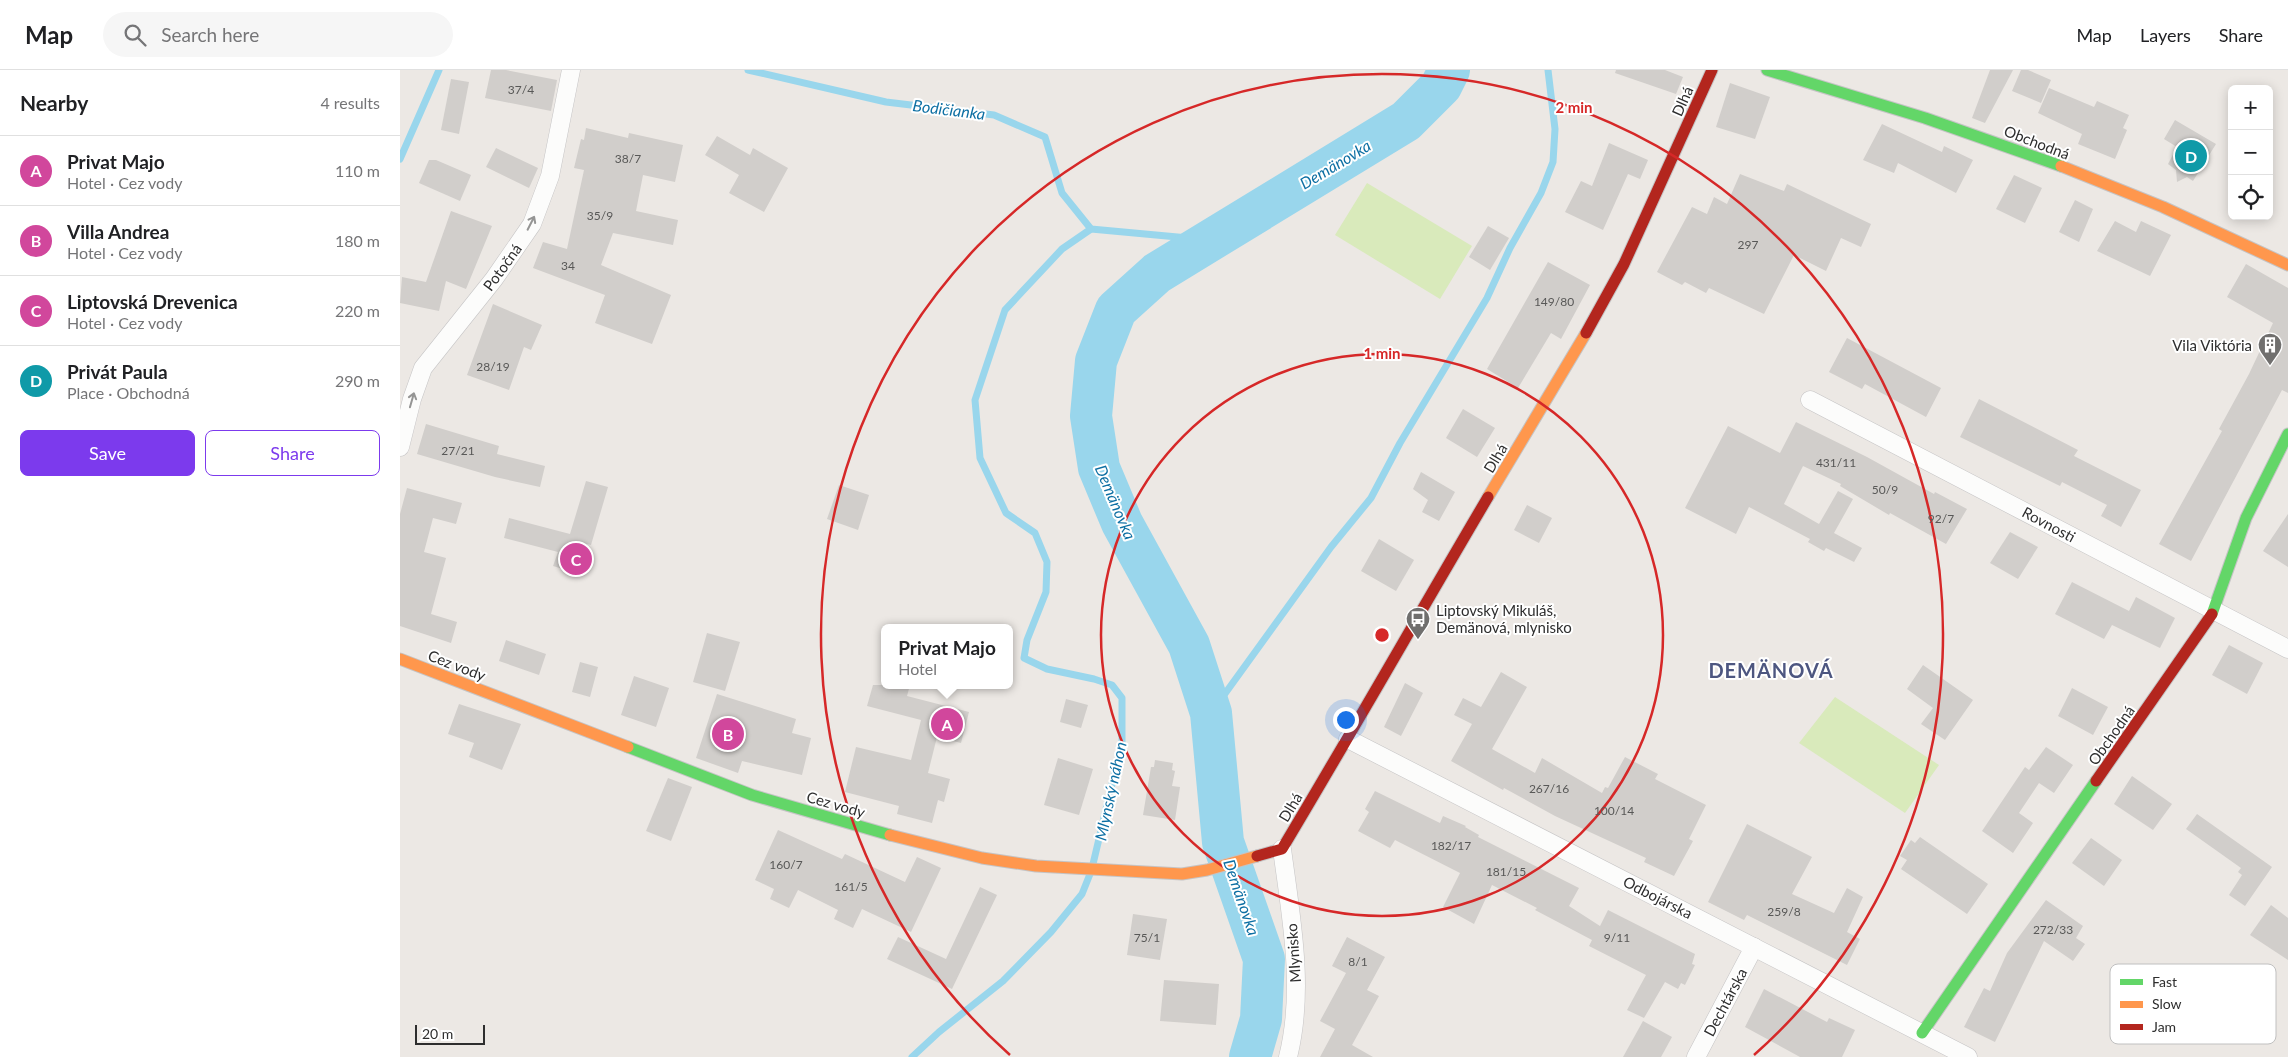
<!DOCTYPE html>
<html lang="en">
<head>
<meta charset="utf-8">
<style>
	:root { --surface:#fff; --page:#f6f6f6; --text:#202124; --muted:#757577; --line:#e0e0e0; --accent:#7c3aed }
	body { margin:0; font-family:Lato,sans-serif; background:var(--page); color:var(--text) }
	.controls { position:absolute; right:15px; top:15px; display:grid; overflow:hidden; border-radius:8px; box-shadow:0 2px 12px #0003 }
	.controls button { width:45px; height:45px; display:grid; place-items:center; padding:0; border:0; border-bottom:1px solid var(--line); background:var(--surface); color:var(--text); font:25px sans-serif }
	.scale { position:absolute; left:15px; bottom:12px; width:70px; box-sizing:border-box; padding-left:5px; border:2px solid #2e2e2e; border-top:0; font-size:14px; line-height:18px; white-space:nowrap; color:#2e2e2e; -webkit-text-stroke:4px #fff; paint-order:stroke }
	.you { position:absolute; left:945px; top:649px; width:18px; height:18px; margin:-12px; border:4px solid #fff; border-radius:50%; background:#1a73e8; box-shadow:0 0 0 8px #1a73e833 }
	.badge { display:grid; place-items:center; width:32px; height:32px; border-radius:50%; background:var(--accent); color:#fff; font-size:16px; font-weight:700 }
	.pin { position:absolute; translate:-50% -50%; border:2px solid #fff; box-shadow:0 1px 5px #0006 }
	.popup { position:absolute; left:481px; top:554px; width:132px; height:65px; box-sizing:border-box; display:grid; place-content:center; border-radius:8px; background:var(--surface); filter:drop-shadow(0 1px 4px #0005); font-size:16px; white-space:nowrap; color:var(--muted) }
	.popup b { font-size:19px; color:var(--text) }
	.popup::after { content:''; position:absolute; left:50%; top:100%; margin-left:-10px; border:10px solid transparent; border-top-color:var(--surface) }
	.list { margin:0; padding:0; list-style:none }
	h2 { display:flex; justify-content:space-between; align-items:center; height:65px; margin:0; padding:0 20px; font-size:21px }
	h2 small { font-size:16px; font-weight:400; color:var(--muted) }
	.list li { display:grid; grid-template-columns:32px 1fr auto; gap:15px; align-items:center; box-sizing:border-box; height:70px; padding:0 20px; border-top:1px solid var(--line) }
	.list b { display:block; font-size:19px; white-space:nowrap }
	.list p { margin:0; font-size:16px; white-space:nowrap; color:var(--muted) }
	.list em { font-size:16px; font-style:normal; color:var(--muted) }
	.actions { display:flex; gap:10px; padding:15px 20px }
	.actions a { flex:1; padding:11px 0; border:1px solid var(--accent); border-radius:8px; text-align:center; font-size:18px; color:var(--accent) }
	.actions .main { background:var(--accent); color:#fff }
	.icon { flex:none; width:28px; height:28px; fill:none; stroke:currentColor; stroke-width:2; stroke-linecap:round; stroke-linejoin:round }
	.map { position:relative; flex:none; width:1888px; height:987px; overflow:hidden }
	header { display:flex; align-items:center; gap:30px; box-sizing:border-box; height:70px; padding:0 25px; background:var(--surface); border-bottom:1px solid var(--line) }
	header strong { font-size:24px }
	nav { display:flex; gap:28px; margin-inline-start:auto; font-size:18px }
	.search { width:350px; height:45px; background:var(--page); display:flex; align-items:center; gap:12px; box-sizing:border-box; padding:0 18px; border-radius:28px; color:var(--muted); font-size:19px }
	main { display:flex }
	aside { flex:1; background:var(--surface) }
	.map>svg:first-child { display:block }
</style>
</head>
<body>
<header>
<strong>Map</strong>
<div class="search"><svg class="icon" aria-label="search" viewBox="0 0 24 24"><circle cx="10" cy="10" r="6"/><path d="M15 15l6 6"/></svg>Search here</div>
<nav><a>Map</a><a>Layers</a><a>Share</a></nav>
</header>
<main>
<aside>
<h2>Nearby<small>4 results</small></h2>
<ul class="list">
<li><span class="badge" style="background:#d1479c">A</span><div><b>Privat Majo</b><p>Hotel · Cez vody</p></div><em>110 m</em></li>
<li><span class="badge" style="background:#d1479c">B</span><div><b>Villa Andrea</b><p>Hotel · Cez vody</p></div><em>180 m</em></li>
<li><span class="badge" style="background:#d1479c">C</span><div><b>Liptovská Drevenica</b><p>Hotel · Cez vody</p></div><em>220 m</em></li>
<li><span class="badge" style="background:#0f9aa8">D</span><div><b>Privát Paula</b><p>Place · Obchodná</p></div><em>290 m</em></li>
</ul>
<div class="actions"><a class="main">Save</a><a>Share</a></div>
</aside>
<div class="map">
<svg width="1888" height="987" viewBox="0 0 1888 987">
	<rect width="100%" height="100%" fill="#ece8e4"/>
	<g fill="#d9eabb">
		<polygon points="967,113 1072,176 1040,229 935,165"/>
		<polygon points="1435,627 1539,695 1505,743 1399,673"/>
	</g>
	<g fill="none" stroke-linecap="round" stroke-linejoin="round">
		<g stroke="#99d6ec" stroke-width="7">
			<polyline points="348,0 486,32 594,45 645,67 662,123 691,159 810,170"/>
			<polyline points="0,89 39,0"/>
			<polyline points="691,159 662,179 605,240 575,330 580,388 606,443 635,463 647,492 646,522 627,570 624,588 647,599 694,609 712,615 722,628 722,672 693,794"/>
			<polyline points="811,643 931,477 971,428 1000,373 1087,228 1110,178 1141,123 1153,92 1155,59 1148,0"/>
			<polyline points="512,987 539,962 603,911 651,862 682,824 690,804"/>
		</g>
		<polyline stroke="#99d6ec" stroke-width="42" points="850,987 861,949 864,889 823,772 811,643 789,575 722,453 699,398 691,346 696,291 716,240 757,203 1006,51 1041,16 1049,0"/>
	</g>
	<g fill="#d1cecb">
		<polygon points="91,0 106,0 157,10 151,41 85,28"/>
		<polygon points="1216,0 1265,0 1283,7 1276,24 1215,3"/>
		<polygon points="1590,0 1613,0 1585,53 1572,48"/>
		<polygon points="1621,0 1628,0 1651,10 1641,33 1612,21"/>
		<polygon points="51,9 69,12 59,64 41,60"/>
		<polygon points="1330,13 1370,27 1355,69 1316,57"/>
		<polygon points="1649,18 1694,37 1697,31 1729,45 1723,58 1727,60 1715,89 1678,74 1682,64 1638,43"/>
		<polygon points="1775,50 1816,74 1793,111 1787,107 1777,112 1776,100 1768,94 1777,77 1764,69"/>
		<polygon points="1482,54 1542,82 1544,76 1573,90 1556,123 1498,93 1494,103 1463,90"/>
		<polygon points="186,58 228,68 229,63 283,75 275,112 243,105 236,141 278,150 273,175 213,163 201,195 271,225 252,274 195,253 205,225 133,198 143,172 167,179 184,100 174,98 181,69 184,70"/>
		<polygon points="317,66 350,85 353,78 388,98 364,142 329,123 339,105 305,85"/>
		<polygon points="1209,73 1248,90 1240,109 1228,104 1203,160 1165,142 1181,111 1192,116"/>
		<polygon points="96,78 138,98 129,118 86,97"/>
		<polygon points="29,90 36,90 71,105 60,131 19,113"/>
		<polygon points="1340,104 1384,121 1387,114 1471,154 1461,177 1441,168 1426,201 1394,185 1364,244 1309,218 1306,223 1285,212 1282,215 1257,202 1292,137 1307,144 1314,127 1327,134"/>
		<polygon points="1614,105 1642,118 1625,153 1596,139"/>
		<polygon points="1675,130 1693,139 1679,172 1659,162"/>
		<polygon points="51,141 92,156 66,219 46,211 39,241 0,233 2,207 26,212"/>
		<polygon points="1715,151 1736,162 1741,151 1771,165 1750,206 1697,181"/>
		<polygon points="1088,156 1109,168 1090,200 1069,187"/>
		<polygon points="1148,192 1190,215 1161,269 1151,263 1118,318 1087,299"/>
		<polygon points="1846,194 1888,218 1888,323 1882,320 1791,491 1759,474 1822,361 1819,359 1849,304 1873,253 1827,227"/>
		<polygon points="93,234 142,255 131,280 124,277 109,320 67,305"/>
		<polygon points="1447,268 1541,318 1526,347 1465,314 1462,319 1429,302"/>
		<polygon points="1579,329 1678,380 1674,386 1741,420 1721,457 1701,446 1707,435 1662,412 1660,416 1560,367"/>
		<polygon points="1063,339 1095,358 1077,387 1046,368"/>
		<polygon points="1396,352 1467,387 1534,424 1535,422 1567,439 1546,474 1490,443 1489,445 1440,416 1441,414 1403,396 1384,434 1419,454 1438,421 1453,429 1434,463 1462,478 1454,492 1426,478 1424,481 1408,472 1410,469 1349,437 1336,464 1285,438 1328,356 1380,383"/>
		<polygon points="26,354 99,376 97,384 145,396 140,417 95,407 17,384"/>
		<polygon points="1021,402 1055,422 1039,451 1022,442 1028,430 1013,419"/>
		<polygon points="186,411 208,417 191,475 187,474 176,503 153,496 158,482 104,468 109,448 170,464"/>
		<polygon points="439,415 469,425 458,460 427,449"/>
		<polygon points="7,418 62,433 56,454 33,448 24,482 46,488 31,544 57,552 51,573 0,556 0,444"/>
		<polygon points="1127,435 1152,448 1139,473 1114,460"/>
		<polygon points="1888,444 1888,497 1863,481"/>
		<polygon points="1610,462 1638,477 1618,509 1590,493"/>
		<polygon points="979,469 1014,490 996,521 961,501"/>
		<polygon points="1672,512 1729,541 1736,527 1775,548 1760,578 1712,555 1704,569 1655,544"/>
		<polygon points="307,563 340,572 325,621 293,612"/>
		<polygon points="106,570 146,584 139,605 99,591"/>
		<polygon points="1829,575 1863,593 1847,624 1812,605"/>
		<polygon points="180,592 198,597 190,627 172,622"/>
		<polygon points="1523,595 1573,630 1545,670 1521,654 1533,638 1507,619"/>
		<polygon points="1101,602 1127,617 1092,679 1135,703 1142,688 1202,723 1205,717 1208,718 1225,687 1258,704 1255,709 1306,735 1289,769 1293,771 1274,806 1244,792 1246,788 1155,746 1104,718 1103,720 1051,691 1072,654 1054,645 1063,628 1081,637"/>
		<polygon points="234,606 269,618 256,657 221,645"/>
		<polygon points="1005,613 1023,623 1001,666 984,657"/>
		<polygon points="473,615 510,615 507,626 569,642 561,673 537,667 528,703 550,709 544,732 538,730 532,753 497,744 499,736 445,722 456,677 511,690 521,650 467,636"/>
		<polygon points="1672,618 1708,637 1693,665 1658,646"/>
		<polygon points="317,624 396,649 392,663 411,668 402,705 342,691 338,703 296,688"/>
		<polygon points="666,629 688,635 681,658 660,652"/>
		<polygon points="59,634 121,654 102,700 69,687 74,673 48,664"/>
		<polygon points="1646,677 1673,695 1654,723 1639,713 1619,743 1633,753 1613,783 1582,761 1625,697 1629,700"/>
		<polygon points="658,688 693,699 679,745 644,735"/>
		<polygon points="755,690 773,693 772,700 775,701 772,716 780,717 775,750 743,745 751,697 754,697"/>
		<polygon points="1732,706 1772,734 1753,760 1714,734"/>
		<polygon points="268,708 292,717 271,771 246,761"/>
		<polygon points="975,721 1040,753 1043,746 1066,756 1065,757 1079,765 1078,767 1179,818 1169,836 1200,856 1208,840 1295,884 1292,894 1295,895 1285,915 1281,913 1278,919 1265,912 1244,948 1227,940 1246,905 1189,876 1192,870 1135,840 1137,838 1092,815 1074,854 1043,837 1060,803 995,770 990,778 958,761 969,742 965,739"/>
		<polygon points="1797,744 1872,797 1845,836 1829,825 1842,805 1838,802 1841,798 1786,759"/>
		<polygon points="1347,754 1412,787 1392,824 1434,843 1447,818 1463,827 1447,862 1460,869 1447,895 1347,845 1344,850 1308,832"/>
		<polygon points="378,760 442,789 445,784 505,812 517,787 541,798 511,862 462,839 453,858 434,849 438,840 398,820 389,838 370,829 374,819 355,810"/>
		<polygon points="1520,767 1588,814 1567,844 1501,799 1507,790 1500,786 1511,770 1515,773"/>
		<polygon points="1691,768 1722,790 1704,816 1672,793"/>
		<polygon points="580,817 597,825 552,919 487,889 498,867 546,889"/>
		<polygon points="1646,830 1683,856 1676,868 1685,874 1673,891 1644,871 1595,972 1564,957 1584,918 1590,921 1607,883"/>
		<polygon points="1871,835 1888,848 1888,890 1850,865"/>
		<polygon points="733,844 767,849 760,890 727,885"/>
		<polygon points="947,867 985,887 967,920 979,926 952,975 973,987 920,987 935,959 920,951 946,903 932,896"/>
		<polygon points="1834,896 1866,918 1848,943 1817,922"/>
		<polygon points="764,910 819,914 816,955 760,951"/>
		<polygon points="1364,919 1427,952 1429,948 1455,960 1442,987 1400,987 1345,957"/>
		<polygon points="1243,951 1272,967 1261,987 1223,987"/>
	</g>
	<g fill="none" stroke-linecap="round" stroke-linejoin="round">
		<defs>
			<g id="street">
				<polyline points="1410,330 1888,579"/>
				<polyline points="0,377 12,329 23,298 94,209 132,154 150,106 171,0"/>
				<polyline points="948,669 1568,987"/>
				<path d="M882,779C891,847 905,919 888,987"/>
				<polyline points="1296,987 1354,877"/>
			</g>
			<g id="fast">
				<polyline points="1367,0 1525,48 1661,96"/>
				<polyline points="1812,544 1846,448 1888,364"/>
				<polyline points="228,677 352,725 490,765"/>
				<polyline points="1522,963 1696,711"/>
			</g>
			<g id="slow">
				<polyline points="1661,96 1763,137 1888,195"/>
				<polyline points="1088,427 1186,263"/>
				<polyline points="0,589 228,677"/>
				<polyline points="490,765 582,788 636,796 782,804 807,800 857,786"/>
			</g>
			<g id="jam">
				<polyline points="1186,263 1224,194 1312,0"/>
				<polyline points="1696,711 1812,544"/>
				<path d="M857,786L882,779C952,662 1019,544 1088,427"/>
			</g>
		</defs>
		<use href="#street" stroke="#c5c4c5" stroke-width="19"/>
		<use href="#fast" stroke="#c5c4c5" stroke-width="13"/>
		<use href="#slow" stroke="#c5c4c5" stroke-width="13"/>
		<use href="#jam" stroke="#c5c4c5" stroke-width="13"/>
		<use href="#street" stroke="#fcfcfb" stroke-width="18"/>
		<use href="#fast" stroke="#63d668" stroke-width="11"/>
		<use href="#slow" stroke="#ff974d" stroke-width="11"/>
		<use href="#jam" stroke="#b3261e" stroke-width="11"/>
	</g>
	<defs><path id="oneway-shaft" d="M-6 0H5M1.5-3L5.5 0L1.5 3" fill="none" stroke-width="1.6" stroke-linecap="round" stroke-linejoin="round" transform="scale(1.25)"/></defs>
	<g stroke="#959594">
		<use href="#oneway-shaft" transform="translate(131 153) rotate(-63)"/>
		<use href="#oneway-shaft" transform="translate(12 330) rotate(-74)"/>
	</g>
	<g fill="none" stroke="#d62828" stroke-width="2.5">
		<circle cx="982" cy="565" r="281"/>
		<path d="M610 985A561 561 0 1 1 1354 985"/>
	</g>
	<defs>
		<symbol id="building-pin" viewBox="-11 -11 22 30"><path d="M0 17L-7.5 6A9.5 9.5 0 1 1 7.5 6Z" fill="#706f6e" stroke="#fff"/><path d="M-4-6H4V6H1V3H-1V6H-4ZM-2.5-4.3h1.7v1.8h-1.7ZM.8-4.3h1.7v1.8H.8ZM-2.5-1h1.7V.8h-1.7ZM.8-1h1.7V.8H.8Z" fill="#fff"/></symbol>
		<symbol id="bus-pin" viewBox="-11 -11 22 30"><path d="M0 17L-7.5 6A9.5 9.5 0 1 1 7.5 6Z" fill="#706f6e" stroke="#fff"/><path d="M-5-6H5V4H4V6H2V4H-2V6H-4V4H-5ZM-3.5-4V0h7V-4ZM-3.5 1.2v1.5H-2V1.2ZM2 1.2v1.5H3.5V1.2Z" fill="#fff"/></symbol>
	</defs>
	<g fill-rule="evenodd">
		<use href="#building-pin" x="1856" y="261" width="28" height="38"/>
		<use href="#bus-pin" x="1004" y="535" width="28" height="38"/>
	</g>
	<g text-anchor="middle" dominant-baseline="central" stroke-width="4" stroke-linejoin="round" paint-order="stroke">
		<g font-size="12" fill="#585857">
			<text x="121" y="19">37/4</text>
			<text x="228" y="88">38/7</text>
			<text x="200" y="145">35/9</text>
			<text x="1348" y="174">297</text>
			<text x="168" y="195">34</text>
			<text x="1154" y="231">149/80</text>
			<text x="93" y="296">28/19</text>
			<text x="58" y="380">27/21</text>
			<text x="1436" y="392">431/11</text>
			<text x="1485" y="419">50/9</text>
			<text x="1541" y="448">92/7</text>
			<text x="1149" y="718">267/16</text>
			<text x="1214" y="740">100/14</text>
			<text x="1051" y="775">182/17</text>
			<text x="386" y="794">160/7</text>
			<text x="1106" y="801">181/15</text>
			<text x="451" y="816">161/5</text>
			<text x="1384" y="841">259/8</text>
			<text x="1653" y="859">272/33</text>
			<text x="747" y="867">75/1</text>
			<text x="1217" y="867">9/11</text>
			<text x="958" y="891">8/1</text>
		</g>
		<g font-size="15" fill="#2e2e2e" stroke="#fff">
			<text transform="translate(1282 31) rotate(-66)">Dlhá</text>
			<text transform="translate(1637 72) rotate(21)">Obchodná</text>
			<text transform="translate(102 197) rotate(-54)">Potočná</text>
			<text transform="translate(1095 388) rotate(-59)">Dlhá</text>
			<text transform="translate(1649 454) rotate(28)">Rovnosti</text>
			<text transform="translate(57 595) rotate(21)">Cez vody</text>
			<text transform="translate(1711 665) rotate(-55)">Obchodná</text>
			<text transform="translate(436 734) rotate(16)">Cez vody</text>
			<text transform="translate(890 737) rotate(-59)">Dlhá</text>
			<text transform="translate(1258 827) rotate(27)">Odbojárska</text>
			<text transform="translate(893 883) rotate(-94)">Mlynisko</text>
			<text transform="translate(1325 932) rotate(-62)">Dechtárska</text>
		</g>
		<g font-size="15" fill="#2e2e2e" stroke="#fff" text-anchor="end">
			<text x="1852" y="275">Vila Viktória</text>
			<text x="1036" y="540" text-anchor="start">Liptovský Mikuláš,<tspan x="1036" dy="17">Demänová, mlynisko</tspan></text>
		</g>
		<g font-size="16" font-style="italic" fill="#0d6fa3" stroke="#fff">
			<text transform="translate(549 39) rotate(7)">Bodičianka</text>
			<text transform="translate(935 94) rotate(-31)">Demänovka</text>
			<text transform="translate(716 432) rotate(67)">Demänovka</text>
			<text transform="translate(710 721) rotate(-78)">Mlynský náhon</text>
			<text transform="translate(842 827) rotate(71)">Demänovka</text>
		</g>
		<g font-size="20" font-weight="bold" letter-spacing="1" fill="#4d5680" stroke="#fff">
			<text x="1371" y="600">DEMÄNOVÁ</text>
		</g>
	</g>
	<rect x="1710" y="894" width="166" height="80" rx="8" fill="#fff" stroke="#c0c0c0" stroke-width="1"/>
	<rect x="1720" y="909" width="23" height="6" fill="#63d668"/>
	<rect x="1720" y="931" width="23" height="7" fill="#ff974d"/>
	<rect x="1720" y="954" width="23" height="6" fill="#b3261e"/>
	<g font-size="14" fill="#2e2e2e">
		<text x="1752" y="917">Fast</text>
		<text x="1752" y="939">Slow</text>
		<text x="1752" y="962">Jam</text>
	</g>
	<circle cx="982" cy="565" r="8" fill="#d62828" stroke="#fff" stroke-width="2.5"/>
	<g font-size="15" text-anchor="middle" font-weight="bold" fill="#d62828" stroke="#fff" stroke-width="4" stroke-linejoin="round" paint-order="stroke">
		<text x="1174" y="43">2 min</text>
		<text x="982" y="289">1 min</text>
	</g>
</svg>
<div class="controls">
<button>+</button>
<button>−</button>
<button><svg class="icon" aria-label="locate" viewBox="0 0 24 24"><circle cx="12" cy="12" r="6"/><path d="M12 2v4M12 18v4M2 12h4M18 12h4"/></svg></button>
</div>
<div class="scale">20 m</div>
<div class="you"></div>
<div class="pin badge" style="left:547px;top:654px;background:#d1479c">A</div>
<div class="popup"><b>Privat Majo</b>Hotel</div>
<div class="pin badge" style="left:328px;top:664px;background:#d1479c">B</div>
<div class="pin badge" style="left:176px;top:489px;background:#d1479c">C</div>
<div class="pin badge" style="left:1791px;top:86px;background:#0f9aa8">D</div>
</div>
</main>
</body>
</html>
